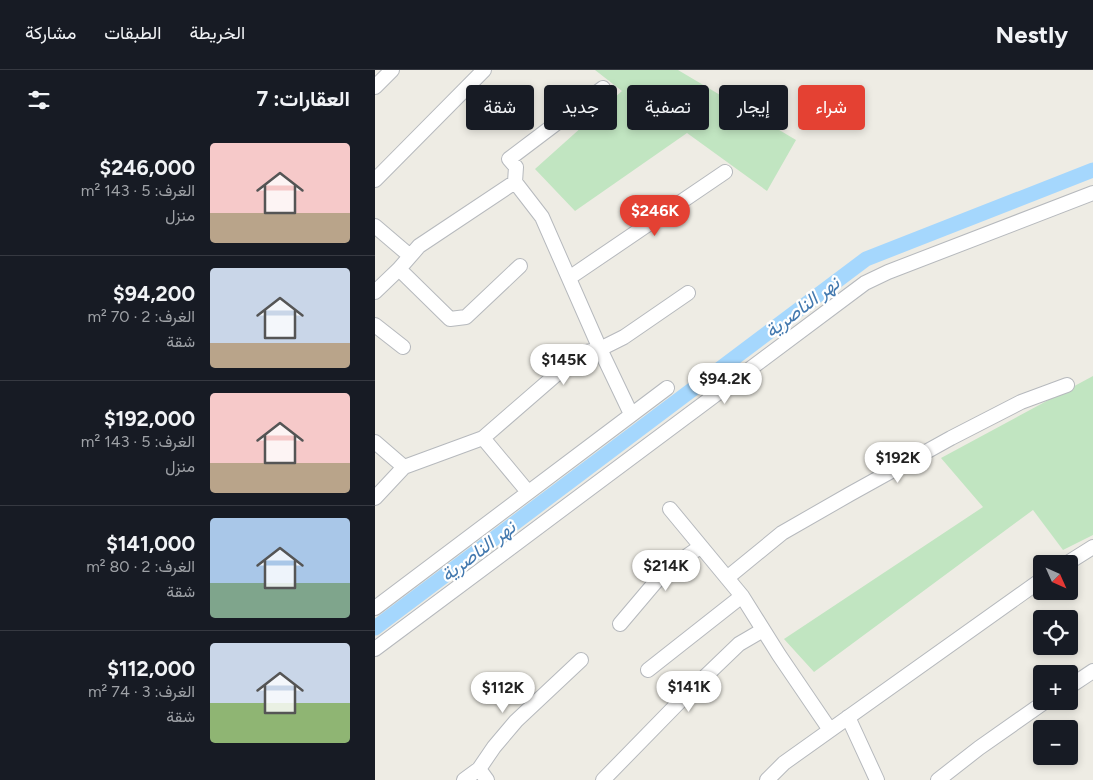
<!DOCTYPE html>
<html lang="ar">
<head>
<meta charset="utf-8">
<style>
	body { margin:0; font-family:Figtree,Vazirmatn,sans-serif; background:#20242c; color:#f1f3f6; direction:rtl; height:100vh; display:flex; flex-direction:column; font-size:19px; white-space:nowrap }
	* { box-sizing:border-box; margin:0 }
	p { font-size:16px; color:#9ea1a6 }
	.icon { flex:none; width:28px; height:28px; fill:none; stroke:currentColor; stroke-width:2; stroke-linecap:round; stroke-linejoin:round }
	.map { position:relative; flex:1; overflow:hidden; direction:ltr }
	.details { display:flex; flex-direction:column; background:#171b24; width:375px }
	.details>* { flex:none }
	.hud { position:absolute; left:15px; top:15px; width:475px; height:45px; direction:rtl; display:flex; gap:10px }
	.needle { width:32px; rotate:135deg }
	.tools { position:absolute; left:658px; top:485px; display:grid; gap:10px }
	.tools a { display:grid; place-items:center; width:45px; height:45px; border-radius:5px; background:#171b24; box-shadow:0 2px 8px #0003; font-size:25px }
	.price { position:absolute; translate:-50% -42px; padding:0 11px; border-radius:18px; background:#fff; color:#222; font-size:16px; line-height:32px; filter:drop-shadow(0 1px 2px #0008) }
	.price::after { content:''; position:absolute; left:50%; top:30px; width:15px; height:11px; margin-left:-8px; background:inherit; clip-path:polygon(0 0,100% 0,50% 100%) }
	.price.current { background:#e44133; color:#fff }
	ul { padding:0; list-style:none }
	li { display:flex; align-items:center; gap:15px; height:125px; padding:0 25px }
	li+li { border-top:1px solid #363941 }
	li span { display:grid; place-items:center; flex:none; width:140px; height:100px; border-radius:5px; color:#555 }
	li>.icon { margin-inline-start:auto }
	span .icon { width:60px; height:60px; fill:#fffc; stroke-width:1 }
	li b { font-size:21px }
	h2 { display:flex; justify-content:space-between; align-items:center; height:60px; padding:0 25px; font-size:21px }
	.pill { padding:0 18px; border-radius:5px; background:#171b24; box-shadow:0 2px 8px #0003; font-size:18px; line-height:45px }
	.pill.current { background:#e44133; color:#fff }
	header { display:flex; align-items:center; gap:30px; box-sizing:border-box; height:70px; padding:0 25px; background:#171b24; border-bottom:1px solid #363941 }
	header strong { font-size:24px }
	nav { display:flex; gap:28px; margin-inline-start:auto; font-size:18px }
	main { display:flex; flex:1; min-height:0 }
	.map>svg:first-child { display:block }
</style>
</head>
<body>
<header>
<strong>Nestly</strong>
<nav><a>الخريطة</a><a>الطبقات</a><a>مشاركة</a></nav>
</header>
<main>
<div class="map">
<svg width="718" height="710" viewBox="0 0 718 710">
	<rect width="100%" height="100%" fill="#eeece4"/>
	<!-- green -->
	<path fill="#c1e5c1" d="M220,0H303L421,70L392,121L312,63L200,141L160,99L247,21Z
		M718,306V465L688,480L658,440L439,602L409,569L608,437L566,388Z"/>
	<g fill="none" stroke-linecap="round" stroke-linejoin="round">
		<!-- canal -->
		<path stroke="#a5d7fd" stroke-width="15" d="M0,558L491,189L718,100"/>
		<!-- minor casing -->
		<g stroke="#b6b9bd" stroke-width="16">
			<path id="minor" d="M0,17L17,0
				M0,110L109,0
				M140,112L141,97L134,89L228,18
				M0,156L34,185
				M24,199L75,249L91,247L145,196
				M194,208L350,102
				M0,222L24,199L44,176L140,112L167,147L225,279L256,344
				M0,255L28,277
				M108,368L153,422
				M0,372L29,397
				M0,428L29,397L108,368L206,283L225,279L249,267L313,223
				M295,439L367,526L404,585L455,660
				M691,494L718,477
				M352,508L407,463L475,424L576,368L646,332L692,315
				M0,538L292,318
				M245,554L289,502L325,477
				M0,579L490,213L513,202L718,123
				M273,600L367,526
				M694,617L718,601
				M473,647L502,710
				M89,710L104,699
				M112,710L104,699L119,677L141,651L206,590
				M228,710L313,623L364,574L388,560
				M392,710L409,693L666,510
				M563,710L604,678L671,631"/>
		</g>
		<!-- minor -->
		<use href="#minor" stroke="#fff" stroke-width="14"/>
	</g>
	<g text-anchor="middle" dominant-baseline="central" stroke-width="4.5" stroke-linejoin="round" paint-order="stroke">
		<!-- water labels -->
		<g font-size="19" font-style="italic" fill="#4278ae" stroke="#fff">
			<text transform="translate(427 237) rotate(-37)">نهر الناصرية</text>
			<text transform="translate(103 481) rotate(-37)">نهر الناصرية</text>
		</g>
	</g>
</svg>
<div class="tools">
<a><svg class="needle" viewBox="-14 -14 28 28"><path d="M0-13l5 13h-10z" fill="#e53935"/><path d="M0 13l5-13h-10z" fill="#9ea1a6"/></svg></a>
<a><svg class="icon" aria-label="locate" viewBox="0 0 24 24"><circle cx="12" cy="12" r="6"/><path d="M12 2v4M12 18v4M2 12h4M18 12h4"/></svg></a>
<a>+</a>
<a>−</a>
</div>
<b class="price current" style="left:280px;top:167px">$246K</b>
<b class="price" style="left:189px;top:316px">$145K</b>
<b class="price" style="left:350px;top:335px">$94.2K</b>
<b class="price" style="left:523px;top:414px">$192K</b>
<b class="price" style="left:291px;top:522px">$214K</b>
<b class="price" style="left:314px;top:643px">$141K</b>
<b class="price" style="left:128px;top:644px">$112K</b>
<div class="hud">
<a class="pill current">شراء</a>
<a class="pill">إيجار</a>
<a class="pill">تصفية</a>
<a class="pill">جديد</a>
<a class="pill">شقة</a>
</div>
</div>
<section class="details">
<h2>العقارات: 7<svg class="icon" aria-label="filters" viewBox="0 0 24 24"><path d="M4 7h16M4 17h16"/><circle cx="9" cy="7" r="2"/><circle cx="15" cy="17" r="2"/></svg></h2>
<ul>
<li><span style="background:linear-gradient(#f6c9c9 70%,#b9a48a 0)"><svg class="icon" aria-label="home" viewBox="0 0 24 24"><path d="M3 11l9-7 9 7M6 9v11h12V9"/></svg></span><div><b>$246,000</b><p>الغرف: 5 · 143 m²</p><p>منزل</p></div></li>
<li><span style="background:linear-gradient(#c9d6e8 75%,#b9a48a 0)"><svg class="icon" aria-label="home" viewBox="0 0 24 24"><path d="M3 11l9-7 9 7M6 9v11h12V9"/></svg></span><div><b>$94,200</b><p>الغرف: 2 · 70 m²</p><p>شقة</p></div></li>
<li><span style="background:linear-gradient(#f6c9c9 70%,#b9a48a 0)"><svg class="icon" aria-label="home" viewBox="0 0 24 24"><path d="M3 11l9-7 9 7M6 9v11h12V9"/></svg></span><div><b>$192,000</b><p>الغرف: 5 · 143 m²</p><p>منزل</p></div></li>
<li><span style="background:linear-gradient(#a9c7e8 65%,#7fa58c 0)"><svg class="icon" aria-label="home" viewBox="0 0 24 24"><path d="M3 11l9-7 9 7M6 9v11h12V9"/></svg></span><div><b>$141,000</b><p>الغرف: 2 · 80 m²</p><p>شقة</p></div></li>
<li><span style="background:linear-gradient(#c9d6e8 60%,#8fb573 0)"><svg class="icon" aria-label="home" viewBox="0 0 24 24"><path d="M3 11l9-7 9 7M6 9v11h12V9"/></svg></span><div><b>$112,000</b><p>الغرف: 3 · 74 m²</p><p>شقة</p></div></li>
</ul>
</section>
</main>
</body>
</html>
